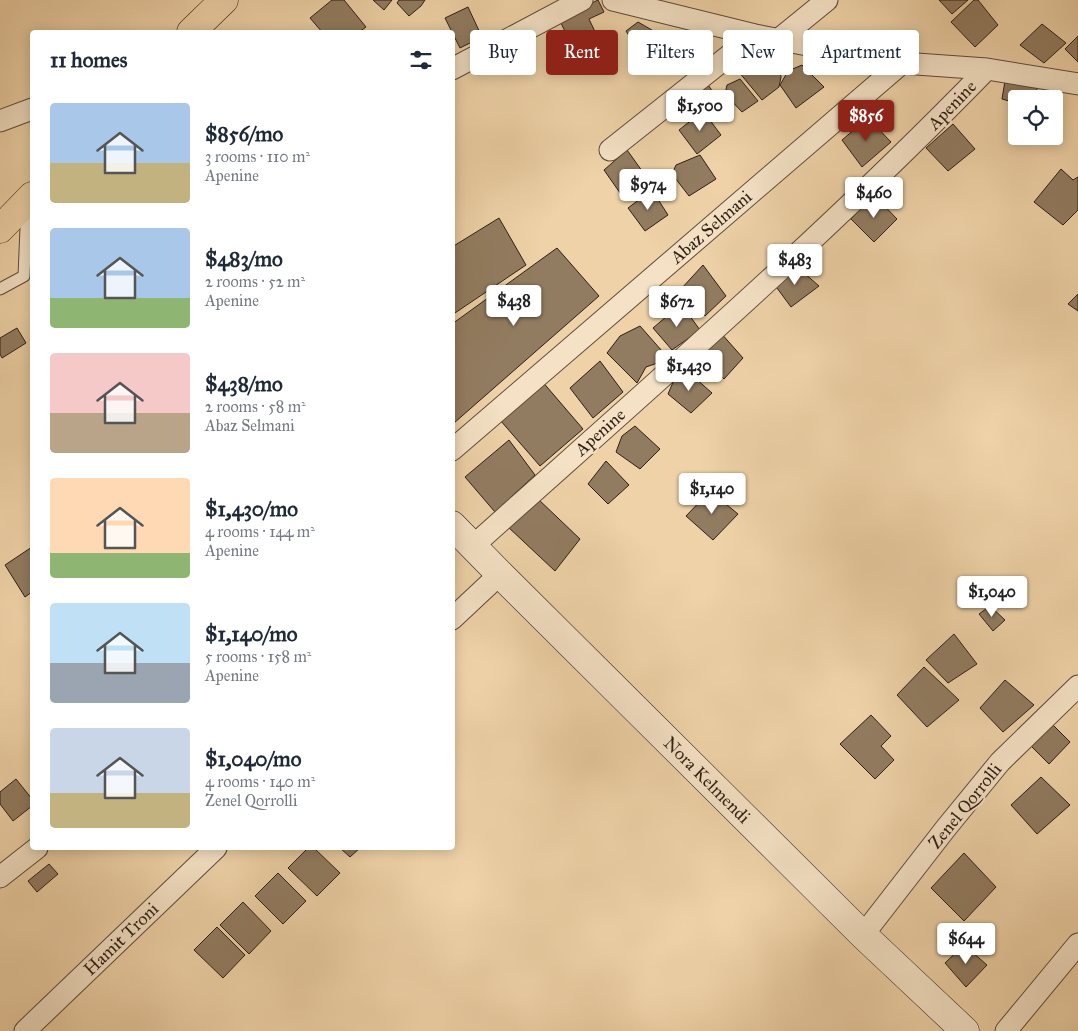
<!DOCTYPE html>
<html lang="en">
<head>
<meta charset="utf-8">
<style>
	body { margin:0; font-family:"IM FELL Great Primer",serif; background:#f6f6f7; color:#1f2937; height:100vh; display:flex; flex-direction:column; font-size:19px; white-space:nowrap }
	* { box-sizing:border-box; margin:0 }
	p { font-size:16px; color:#747a83 }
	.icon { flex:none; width:28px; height:28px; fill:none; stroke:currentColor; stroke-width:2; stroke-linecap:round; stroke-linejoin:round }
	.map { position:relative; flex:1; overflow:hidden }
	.drawer { position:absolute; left:30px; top:30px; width:425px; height:820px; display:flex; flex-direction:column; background:#fff; border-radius:5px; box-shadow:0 2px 12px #0003 }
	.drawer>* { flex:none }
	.banner { position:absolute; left:470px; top:30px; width:475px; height:45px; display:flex; gap:10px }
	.buttons { position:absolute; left:1008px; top:90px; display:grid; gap:10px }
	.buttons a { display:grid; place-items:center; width:55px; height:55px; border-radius:5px; background:#fff; box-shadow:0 2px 12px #0003; font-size:25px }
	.price { position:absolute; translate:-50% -42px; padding:0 11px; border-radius:5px; background:#fff; color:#222; font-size:16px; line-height:32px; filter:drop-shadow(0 1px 2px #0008) }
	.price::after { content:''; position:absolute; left:50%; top:30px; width:15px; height:11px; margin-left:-8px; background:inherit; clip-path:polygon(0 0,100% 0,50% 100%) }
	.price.current { background:#8f2418; color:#fff }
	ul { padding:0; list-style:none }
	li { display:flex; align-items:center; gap:15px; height:125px; padding:0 20px }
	li span { display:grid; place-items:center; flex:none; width:140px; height:100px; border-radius:5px; color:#555 }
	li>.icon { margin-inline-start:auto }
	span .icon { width:60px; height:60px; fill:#fffc; stroke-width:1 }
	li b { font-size:21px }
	h2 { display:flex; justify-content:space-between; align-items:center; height:60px; padding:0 20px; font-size:21px }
	.tag { padding:0 18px; border-radius:5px; background:#fff; box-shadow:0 2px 12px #0003; font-size:18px; line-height:45px }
	.tag.current { background:#8f2418; color:#fff }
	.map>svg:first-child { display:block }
</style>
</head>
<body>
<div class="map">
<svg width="1078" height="1031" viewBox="0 0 1078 1031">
	<rect width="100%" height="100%" fill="#efd2a8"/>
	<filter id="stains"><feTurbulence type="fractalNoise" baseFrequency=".004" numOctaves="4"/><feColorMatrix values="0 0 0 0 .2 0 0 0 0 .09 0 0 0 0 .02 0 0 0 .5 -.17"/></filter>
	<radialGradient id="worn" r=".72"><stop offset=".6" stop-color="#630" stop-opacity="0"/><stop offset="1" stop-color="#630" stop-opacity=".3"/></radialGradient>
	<!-- building -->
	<path fill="#927c61" stroke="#2e1e14" d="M332,0H344L366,27L359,32H322L310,18Z
		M373,0H392L384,10Z
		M399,0H425L421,6L409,16L397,3Z
		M598,0L604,12L589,19L607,57L583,68L559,19Z
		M939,0H968L952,14Z
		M974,0H978L998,25L975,47L951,22Z
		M468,7L482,37L460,48L445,18Z
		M638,22L657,33L636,47L626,31Z
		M1042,24L1066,43L1044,63L1020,45Z
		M1078,36V62L1065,49Z
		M759,46L780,70L781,77L779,87L762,100L734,66Z
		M802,65L824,87L796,108L780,85L788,71Z
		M704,79L715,95L708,105L696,88Z
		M740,79L758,101L742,112L725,94L727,85Z
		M1005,81L1039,86L1031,99H1016V103L1002,99Z
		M703,111L721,135L697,154L679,130Z
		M868,118L891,142L862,167L842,140Z
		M953,124L975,149L948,171L926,148Z
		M627,150L650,182L625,200L604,170Z
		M700,155L716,179L689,196L672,174L676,165Z
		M1061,169L1073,180L1078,177V210L1063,225L1034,202Z
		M652,190L668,215L645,231L628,208Z
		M874,195L897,219L874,242L851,219Z
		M499,218L526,265L452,315V247Z
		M557,248L599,296L454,423L452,324Z
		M703,265L726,296L705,316L681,289Z
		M795,265L819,286L791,307L774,284Z
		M1078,294V311L1068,304Z
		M681,304L700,330L672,350L653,328Z
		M640,326L669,359L646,367L637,383L607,353L620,336Z
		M17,328L26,343L2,358L0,354V338Z
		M720,332L743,358L724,379L700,355Z
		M600,361L623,392L593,418L570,388Z
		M686,370L712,393L691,413L668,394L674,380Z
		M541,380L583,429L540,466L500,420Z
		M635,426L660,449L640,469L616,452L622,436Z
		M509,440L535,475L495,512L465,477Z
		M606,461L629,485L608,504L588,484Z
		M710,491L738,514L713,540L686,516Z
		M537,498L580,539L555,571L507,526Z
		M32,547V592L25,597L5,565Z
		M990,606L1005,620L993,631L979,614Z
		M954,634L977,664L948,683L926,660Z
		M924,667L959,700L927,727L897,695Z
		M1005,680L1034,705L1003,732L980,708Z
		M871,715L891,736L881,746L894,760L875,779L840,744Z
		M1053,725L1070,742L1049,764L1031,746Z
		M1041,777L1070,805L1037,834L1011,805Z
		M16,779L32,799V806L13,821L0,804V792Z
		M308,848H314L340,873L317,896L288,868Z
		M340,848H360L350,857Z
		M964,853L996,887L964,921L931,888Z
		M49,864L58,874L37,892L28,881Z
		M278,873L306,901L283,924L255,896Z
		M243,902L271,931L249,954L220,925Z
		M217,927L245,955L223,978L194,950Z
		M964,945L987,965L966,987L945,963Z"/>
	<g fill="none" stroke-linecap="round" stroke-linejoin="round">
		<!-- lane casing -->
		<g stroke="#5e4b39" stroke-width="13">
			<path id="lane" d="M0,289L24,276L26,228L32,221"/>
		</g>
		<!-- street casing -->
		<g stroke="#5e4b39" stroke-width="23">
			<path id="street" d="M613,0L755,35L902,63L987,69L1078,84
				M778,40L827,0
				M452,69L582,0
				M0,121L32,109
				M610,150L755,35
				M452,450L902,63
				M473,546C647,390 824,237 987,69
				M452,619L500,574
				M0,877L37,848
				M863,935L946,828L1000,762L1078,686
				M25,1031L216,848
				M1006,1031L1078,944"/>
		</g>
		<!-- secondary casing -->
		<g stroke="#2e1e14" stroke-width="29">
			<path id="secondary" d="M452,525L500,574L863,935L965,1031"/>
		</g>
		<!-- primary casing -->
		<g stroke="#2e1e14" stroke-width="29">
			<path id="primary" d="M191,32L224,0
				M0,229L32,196"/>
		</g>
		<!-- lane -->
		<use href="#lane" stroke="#f5e2c6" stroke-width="11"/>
		<!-- street -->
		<use href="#street" stroke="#f5e2c6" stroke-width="21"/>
		<!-- secondary -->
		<use href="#secondary" stroke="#f5e2c6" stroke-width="28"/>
		<!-- primary -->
		<use href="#primary" stroke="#efd2a8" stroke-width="28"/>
	</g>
	<g text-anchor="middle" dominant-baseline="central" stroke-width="4" stroke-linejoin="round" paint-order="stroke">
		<!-- street labels -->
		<g font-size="18" fill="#2e1e14" stroke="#f5e2c6">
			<text transform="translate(952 105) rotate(-46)">Apenine</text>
			<text transform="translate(711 227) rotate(-41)">Abaz Selmani</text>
			<text transform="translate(600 432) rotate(-42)">Apenine</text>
			<text transform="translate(707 780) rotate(45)">Nora Kelmendi</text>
			<text transform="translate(965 806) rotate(-51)">Zenel Qorrolli</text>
			<text transform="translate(121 939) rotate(-44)">Hamit Troni</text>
		</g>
	</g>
	<rect width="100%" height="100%" filter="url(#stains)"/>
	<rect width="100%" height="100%" fill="url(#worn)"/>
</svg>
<div class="buttons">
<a><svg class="icon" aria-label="locate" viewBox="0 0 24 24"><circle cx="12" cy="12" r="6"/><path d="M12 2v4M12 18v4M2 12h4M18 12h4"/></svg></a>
</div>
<b class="price" style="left:700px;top:132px">$1,500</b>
<b class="price current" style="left:866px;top:142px">$856</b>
<b class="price" style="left:648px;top:211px">$974</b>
<b class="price" style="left:874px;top:219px">$460</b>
<b class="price" style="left:795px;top:286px">$483</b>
<b class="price" style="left:514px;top:327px">$438</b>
<b class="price" style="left:677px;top:328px">$672</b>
<b class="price" style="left:689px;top:392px">$1,430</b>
<b class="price" style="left:712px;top:515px">$1,140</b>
<b class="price" style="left:992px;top:618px">$1,040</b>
<b class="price" style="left:966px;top:965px">$644</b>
<div class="banner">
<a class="tag">Buy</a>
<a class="tag current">Rent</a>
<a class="tag">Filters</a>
<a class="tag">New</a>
<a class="tag">Apartment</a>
</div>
<section class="drawer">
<h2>11 homes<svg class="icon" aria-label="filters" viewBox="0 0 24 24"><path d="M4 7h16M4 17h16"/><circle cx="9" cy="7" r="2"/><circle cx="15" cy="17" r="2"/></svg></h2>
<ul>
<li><span style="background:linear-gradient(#a9c7e8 60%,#c2b280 0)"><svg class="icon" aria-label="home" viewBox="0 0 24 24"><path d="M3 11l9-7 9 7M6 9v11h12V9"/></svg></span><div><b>$856/mo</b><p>3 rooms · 110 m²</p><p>Apenine</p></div></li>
<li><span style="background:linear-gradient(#a9c7e8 70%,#8fb573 0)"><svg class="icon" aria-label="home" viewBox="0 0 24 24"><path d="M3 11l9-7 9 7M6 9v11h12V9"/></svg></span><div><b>$483/mo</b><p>2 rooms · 52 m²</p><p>Apenine</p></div></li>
<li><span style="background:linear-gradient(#f6c9c9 60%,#b9a48a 0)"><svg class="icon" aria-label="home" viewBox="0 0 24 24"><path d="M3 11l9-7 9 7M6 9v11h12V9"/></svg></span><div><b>$438/mo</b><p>2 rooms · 58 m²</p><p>Abaz Selmani</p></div></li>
<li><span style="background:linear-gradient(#ffd9b3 75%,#8fb573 0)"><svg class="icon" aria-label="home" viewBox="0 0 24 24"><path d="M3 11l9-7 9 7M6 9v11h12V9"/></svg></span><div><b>$1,430/mo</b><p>4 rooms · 144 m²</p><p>Apenine</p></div></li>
<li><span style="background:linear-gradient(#bfe0f5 60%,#9aa5b1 0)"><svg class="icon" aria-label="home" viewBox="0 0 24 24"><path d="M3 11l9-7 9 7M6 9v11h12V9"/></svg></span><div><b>$1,140/mo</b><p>5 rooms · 158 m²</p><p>Apenine</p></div></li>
<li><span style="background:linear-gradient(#c9d6e8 65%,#c2b280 0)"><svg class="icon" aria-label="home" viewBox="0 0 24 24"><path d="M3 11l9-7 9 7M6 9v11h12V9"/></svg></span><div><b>$1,040/mo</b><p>4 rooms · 140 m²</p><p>Zenel Qorrolli</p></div></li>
</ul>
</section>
</div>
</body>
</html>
